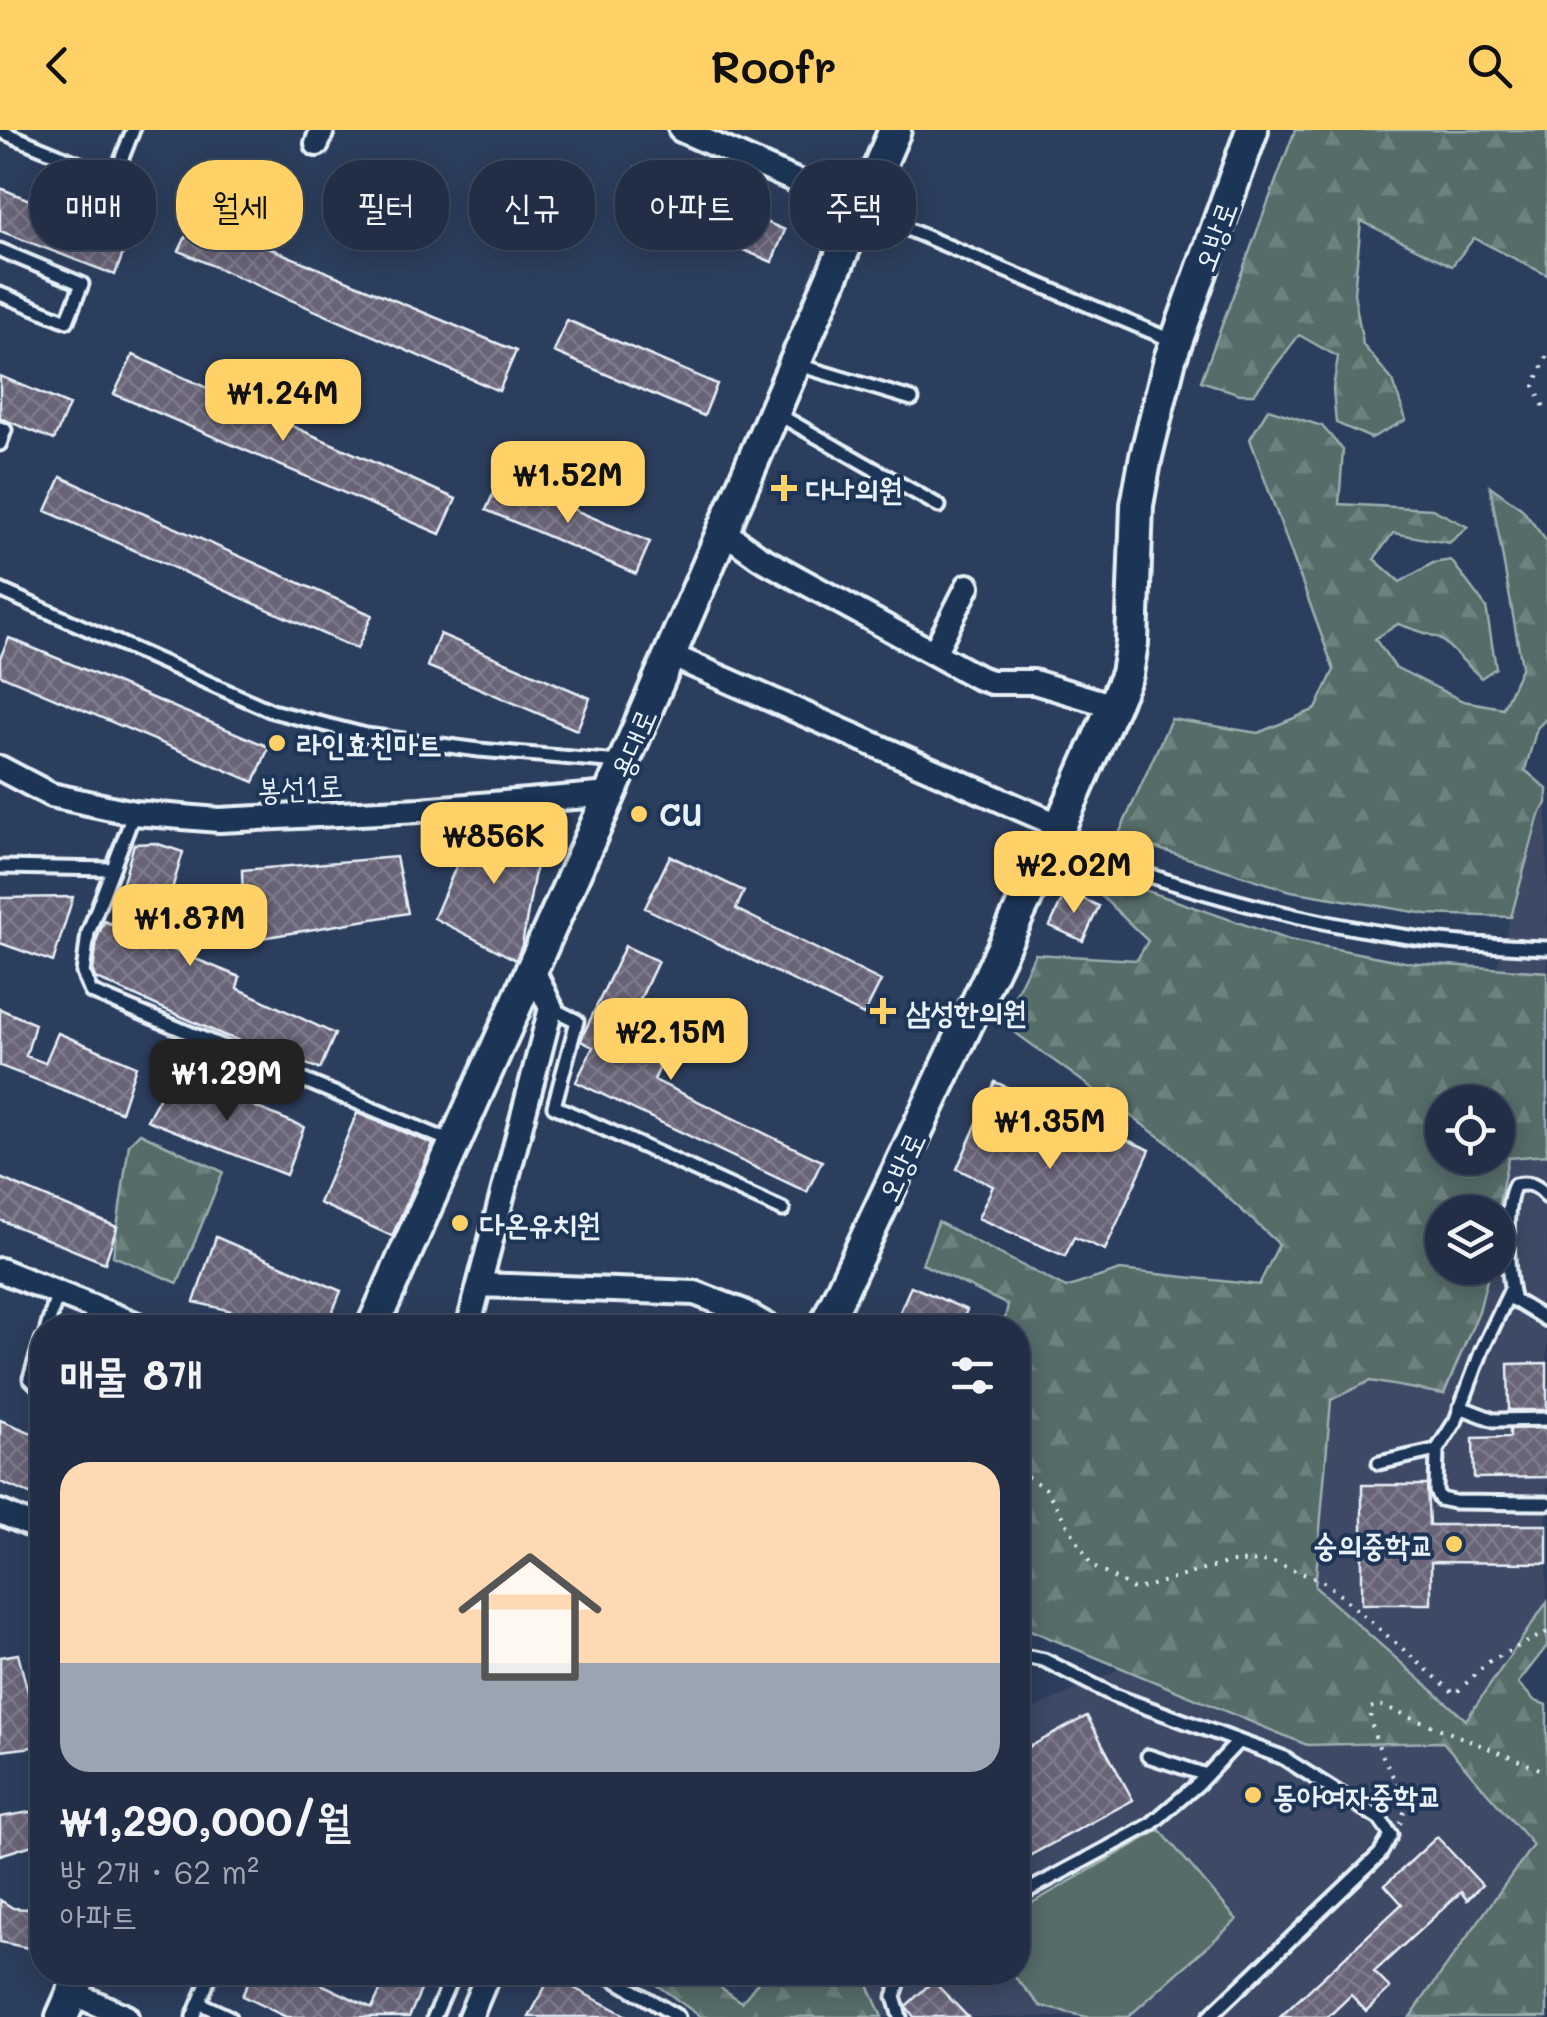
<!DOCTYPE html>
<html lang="ko">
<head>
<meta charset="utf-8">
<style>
	body { margin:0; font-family:Mali,"Poor Story",sans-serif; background:#2d3a51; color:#f1f3f6; height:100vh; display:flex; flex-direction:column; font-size:38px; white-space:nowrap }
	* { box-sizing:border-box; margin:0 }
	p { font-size:32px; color:#a2a8b3 }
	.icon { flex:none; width:55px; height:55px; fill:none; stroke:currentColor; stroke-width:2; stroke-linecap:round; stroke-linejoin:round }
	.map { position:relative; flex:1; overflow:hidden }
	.side { position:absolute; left:30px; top:1185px; width:1000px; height:670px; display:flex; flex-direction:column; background:#212e46; border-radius:40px; box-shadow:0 5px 25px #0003,0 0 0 2px #3e4a5f }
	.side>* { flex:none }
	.top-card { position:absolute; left:30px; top:30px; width:1000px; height:90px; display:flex; gap:20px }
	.buttons { position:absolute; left:1425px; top:955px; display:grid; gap:20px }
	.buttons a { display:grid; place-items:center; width:90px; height:90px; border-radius:50%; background:#212e46; box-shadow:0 5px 25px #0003,0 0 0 2px #3e4a5f; font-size:50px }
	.price { position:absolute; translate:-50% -85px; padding:0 22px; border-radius:20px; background:#ffd166; color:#111; font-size:32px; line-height:65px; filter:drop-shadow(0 2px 5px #0008) }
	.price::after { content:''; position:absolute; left:50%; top:60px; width:30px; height:22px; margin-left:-15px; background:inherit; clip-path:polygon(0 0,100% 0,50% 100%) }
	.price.active { background:#222; color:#fff }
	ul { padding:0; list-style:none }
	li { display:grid; align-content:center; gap:20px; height:530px; padding:0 30px }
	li+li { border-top:2px solid #3e4a5f }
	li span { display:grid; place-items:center; height:310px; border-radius:30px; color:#555 }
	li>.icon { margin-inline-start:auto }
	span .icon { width:180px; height:180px; fill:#fffc; stroke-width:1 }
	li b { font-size:42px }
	h2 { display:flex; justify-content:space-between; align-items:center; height:120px; padding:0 30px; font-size:42px }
	.chip { padding:0 35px; border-radius:40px; background:#212e46; box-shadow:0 5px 25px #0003,0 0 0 2px #3e4a5f; font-size:35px; line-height:90px }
	.chip.active { background:#ffd166; color:#111 }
	header { display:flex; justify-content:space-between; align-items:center; height:130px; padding:0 30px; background:#ffd166; color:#111; font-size:45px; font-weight:600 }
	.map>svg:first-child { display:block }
</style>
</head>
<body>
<header><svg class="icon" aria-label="back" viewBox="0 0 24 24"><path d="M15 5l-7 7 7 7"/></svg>Roofr<svg class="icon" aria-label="search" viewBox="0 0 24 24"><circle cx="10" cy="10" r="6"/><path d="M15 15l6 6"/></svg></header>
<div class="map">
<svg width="1547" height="1887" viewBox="0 0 1547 1887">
	<defs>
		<pattern id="forest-firs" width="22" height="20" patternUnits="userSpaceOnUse" patternTransform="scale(2.5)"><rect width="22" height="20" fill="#556c68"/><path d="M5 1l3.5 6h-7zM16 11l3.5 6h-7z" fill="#6d817e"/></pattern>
		<pattern id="building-cross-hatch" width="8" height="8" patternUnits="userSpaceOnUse" patternTransform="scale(2.5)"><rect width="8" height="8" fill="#696477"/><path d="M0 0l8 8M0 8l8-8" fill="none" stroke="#7e7b8b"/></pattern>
	</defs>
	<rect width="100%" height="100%" fill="#2c3e5d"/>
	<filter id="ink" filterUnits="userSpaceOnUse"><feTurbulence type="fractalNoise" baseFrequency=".01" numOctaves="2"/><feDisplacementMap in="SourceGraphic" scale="20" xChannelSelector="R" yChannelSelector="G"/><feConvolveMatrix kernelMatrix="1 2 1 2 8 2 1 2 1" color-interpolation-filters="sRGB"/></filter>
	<g filter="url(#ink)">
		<!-- built -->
		<path fill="#3e4965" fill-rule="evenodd" d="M1547,673V1472L1466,1591L1315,1457L1331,1270L1363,1152L1497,836L1539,685ZM1442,972H1498V1028H1442ZM1442,1082H1498V1138H1442Z
			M1124,1537L1307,1615L1443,1612L1534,1715L1410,1887H882L868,1855L873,1843L1018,1842V1586Z"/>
		<!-- forest -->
		<path fill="url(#forest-firs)" stroke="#9eaeb0" stroke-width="2.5" fill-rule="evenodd" d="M1295,0H1547V145L1474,108L1452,136L1361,91L1354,163L1363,215L1393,251L1406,290L1371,308L1336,293L1333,259L1338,227L1299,205L1254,264H1240L1201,251Z
			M1268,279L1322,296L1343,320L1339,374L1432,379L1468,397L1449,413L1393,403L1374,429L1400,452L1433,433L1451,430L1486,477L1496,538L1481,548L1440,508L1398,494L1375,509L1395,537L1463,571L1503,578L1522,536L1490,356L1522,379L1547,412V588L1537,598L1525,640L1547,659V673L1539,685L1511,787L1426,784L1291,761L1118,706L1171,589L1258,603L1316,579L1334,540L1250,309Z
			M1098,744L1289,810L1405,832L1547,842V1025L1508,1028L1497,1082H1442V1138H1490L1479,1181L1444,1264L1370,1251L1331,1270L1315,1457L1466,1590L1547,1472V1516L1518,1553L1535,1571L1547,1575V1887H1410L1533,1715L1443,1612L1307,1615L1018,1495V1198L1003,1197L1008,1175L922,1134L938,1092L1066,1158L1120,1140L1259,1155L1279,1114L1168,1013L1002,893L1035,824L1137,830L1148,811L1093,758ZM1442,972H1498V1028H1442Z
			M140,1003L223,1042L178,1153L113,1126L129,1014Z
			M640,1843H700L742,1872L765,1843H873L868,1855L882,1887H701Z"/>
		<!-- pitch -->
		<path fill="#556c68" stroke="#9eaeb0" stroke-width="2.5" d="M1160,1700L1237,1790L1128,1887H1087L1041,1876L1011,1843L1018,1842V1781Z"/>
		<!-- building -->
		<path fill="url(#building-cross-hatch)" stroke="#e8f1f8" stroke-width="2.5" d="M635,37L785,100L772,132L622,69Z
			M0,58L128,110L115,145L0,101Z
			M195,87L516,221L499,261L179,121Z
			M567,190L717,254L704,286L554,222Z
			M133,225L456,369L440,404L114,264Z
			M0,246L69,275L54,310L0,288Z
			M61,347L372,485L357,519L46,381Z
			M500,348L650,412L636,444L486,380Z
			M440,504L590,568L577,600L427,536Z
			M9,508L269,617L254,652L0,545V528Z
			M544,690L522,815L516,830L434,788L470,704Z
			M155,713L183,722L156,813L240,847L237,858L335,904L320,939L223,905L95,848L93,842L97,809L104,791L111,794L134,714Z
			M670,726L744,761L736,779L881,851L864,885L645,778Z
			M396,727L408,783L244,811L242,740Z
			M1066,761L1099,776L1083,811L1050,796Z
			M73,767L53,832L0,813V768Z
			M625,816L658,831L622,908L664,928L654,950L822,1031L807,1062L576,952L593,917L581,911L583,905Z
			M0,879L35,894L26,926L45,933L58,903L136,936L121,982L0,936Z
			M173,943L304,997L286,1045L147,990Z
			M995,952L1150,1020L1105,1120L1074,1107L1065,1126L978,1088L993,1056L957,1039Z
			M357,983L433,1014L392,1106L319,1073Z
			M0,1048L117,1097L105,1133L0,1090Z
			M216,1107L341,1161L326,1198H303L194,1172Z
			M911,1156L967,1180L959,1198H893Z
			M1547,1233V1280H1509L1508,1234Z
			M0,1290L42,1307V1369L0,1352Z
			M1547,1298V1347L1474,1348L1473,1308L1510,1307V1299Z
			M1362,1355H1427L1429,1395H1547V1433L1431,1432V1474H1362Z
			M18,1524L42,1616L0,1621V1527Z
			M1087,1586L1133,1670L1027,1727L1018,1710V1623Z
			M42,1680V1712L0,1725V1687Z
			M1437,1707L1482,1755L1467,1770L1461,1762L1374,1842L1390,1858L1366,1881L1351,1865L1328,1887H1280L1402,1774L1385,1755Z
			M42,1763V1821L0,1812V1770L13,1778L27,1779Z
			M253,1842H296L372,1878L389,1842H429L409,1887H286L242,1866Z
			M551,1846L629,1887H529Z
			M933,1851L968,1887H914L906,1876Z"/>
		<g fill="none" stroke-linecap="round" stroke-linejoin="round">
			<!-- lane casing -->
			<g stroke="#e8f1f8" stroke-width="19">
				<path id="lane" d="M0,1L114,48L133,0
					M862,80L1176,212
					M0,120L82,154L67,191L0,164
					M795,234L912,269
					M774,282L939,376
					M0,298L5,300L0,314
					M0,460L272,581L366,605L479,620L619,632
					M134,683L88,803L83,843L91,862L452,1012
					M1053,712C1168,755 1286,790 1409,807C1454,814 1501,816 1547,818
					M0,737L112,739
					M551,878L577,891L554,976L783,1080
					M1547,1067C1538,1055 1529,1052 1515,1055C1503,1076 1507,1146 1514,1170L1547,1190
					M1511,1159L1482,1220L1456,1290L1437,1320L1436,1361L1440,1369L1454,1372L1547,1373
					M47,1198L58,1162
					M42,1210L30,1248L42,1260
					M1460,1277L1494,1290L1547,1289
					M1379,1333L1437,1320
					M1018,1525L1044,1530L1113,1565L1282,1627L1380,1689L1391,1705L1380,1724L1209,1887
					M1148,1626L1206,1645
					M1018,1766L1150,1695L1198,1654L1238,1612
					M602,1842L678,1887
					M199,1873L229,1887
					M193,1887L212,1842
					M434,1887L454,1842
					M900,1887L894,1867L902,1842"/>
			</g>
			<!-- street casing -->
			<g stroke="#e8f1f8" stroke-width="30">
				<path id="street" d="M681,0L862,80
					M317,14L322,0
					M723,401L759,427L977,547L991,552H1034L1114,576
					M934,523L968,456
					M670,525L1060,696
					M0,638L51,665L134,683L219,690L420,680L610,664
					M0,1140L145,1198
					M480,1155L695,1163L742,1181L771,1198
					M468,1198L551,878L532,838
					M0,1382L42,1400
					M73,1863L126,1887
					M470,1887L489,1842"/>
			</g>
			<!-- secondary casing -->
			<g stroke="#e8f1f8" stroke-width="38">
				<path id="secondary" d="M372,1198L610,664L895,0
					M824,1198L1060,696L1127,544L1132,513L1137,375L1146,326L1170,229L1252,0
					M62,1887L82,1842"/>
			</g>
			<!-- path -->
			<path stroke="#e8f1f8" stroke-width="4" stroke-dasharray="2.5 8" stroke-linecap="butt" d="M1547,226L1534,256L1547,283
				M1018,1341L1046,1359L1092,1436L1135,1460L1230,1432L1271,1431L1326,1453L1455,1564L1488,1532L1547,1502
				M1400,1694L1407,1673C1393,1645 1370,1610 1370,1578L1379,1575L1396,1581L1547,1642"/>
			<!-- lane -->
			<use href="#lane" stroke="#1d3557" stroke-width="11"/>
			<!-- street -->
			<use href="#street" stroke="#1d3557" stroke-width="22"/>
			<!-- secondary -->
			<use href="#secondary" stroke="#1d3557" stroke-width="30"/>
		</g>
	</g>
	<!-- markers -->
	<g fill="#ffd166" stroke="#1d3557" stroke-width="4">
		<path d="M779 343h10v10h10v10h-10v10h-10v-10h-10v-10h10z"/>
		<circle cx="277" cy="613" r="10"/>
		<circle cx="639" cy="684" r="10"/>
		<path d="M878 866h10v10h10v10h-10v10h-10v-10h-10v-10h10z"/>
		<circle cx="460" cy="1093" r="10"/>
		<circle cx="1454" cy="1414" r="10"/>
		<circle cx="1253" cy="1665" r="10"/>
	</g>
	<g text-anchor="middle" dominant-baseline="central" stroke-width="8" stroke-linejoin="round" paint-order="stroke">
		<!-- street labels -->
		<g font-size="30" fill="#e8f1f8" stroke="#1d3557">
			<text transform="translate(1214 106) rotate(-70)">오방로</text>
			<text transform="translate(632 613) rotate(-67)">용대로</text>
			<text transform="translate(300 656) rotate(-3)">봉선1로</text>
			<text transform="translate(900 1036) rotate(-65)">오방로</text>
		</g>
		<!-- poi labels -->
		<g font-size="30" font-weight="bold" fill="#e8f1f8" stroke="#1d3557" text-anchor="start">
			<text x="806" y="358">다나의원</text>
			<text x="297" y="613">라인효친마트</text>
			<text x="659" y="684">CU</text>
			<text x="906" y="881">삼성한의원</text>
			<text x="480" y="1093">다온유치원</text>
			<text x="1434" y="1414" text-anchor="end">숭의중학교</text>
			<text x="1273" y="1665">동아여자중학교</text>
		</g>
	</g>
</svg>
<div class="buttons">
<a><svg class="icon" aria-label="locate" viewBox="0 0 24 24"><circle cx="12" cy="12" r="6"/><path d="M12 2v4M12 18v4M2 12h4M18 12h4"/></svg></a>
<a><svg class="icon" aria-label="layers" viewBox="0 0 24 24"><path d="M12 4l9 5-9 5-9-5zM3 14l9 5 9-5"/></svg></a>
</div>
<b class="price" style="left:283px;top:314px">₩1.24M</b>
<b class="price" style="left:568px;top:396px">₩1.52M</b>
<b class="price" style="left:494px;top:757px">₩856K</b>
<b class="price" style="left:1074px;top:786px">₩2.02M</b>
<b class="price" style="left:190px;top:839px">₩1.87M</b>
<b class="price" style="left:671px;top:953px">₩2.15M</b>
<b class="price active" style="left:227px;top:994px">₩1.29M</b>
<b class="price" style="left:1050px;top:1042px">₩1.35M</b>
<div class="top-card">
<a class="chip">매매</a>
<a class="chip active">월세</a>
<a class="chip">필터</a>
<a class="chip">신규</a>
<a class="chip">아파트</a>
<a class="chip">주택</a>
</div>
<section class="side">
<h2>매물 8개<svg class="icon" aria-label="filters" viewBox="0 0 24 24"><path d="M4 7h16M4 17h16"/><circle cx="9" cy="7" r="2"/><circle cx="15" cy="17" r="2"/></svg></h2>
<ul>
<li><span style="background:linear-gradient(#ffd9b3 65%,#9aa5b1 0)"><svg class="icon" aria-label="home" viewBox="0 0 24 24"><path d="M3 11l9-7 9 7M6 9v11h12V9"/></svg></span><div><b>₩1,290,000/월</b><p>방 2개 · 62 m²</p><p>아파트</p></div></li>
</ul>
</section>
</div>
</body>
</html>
